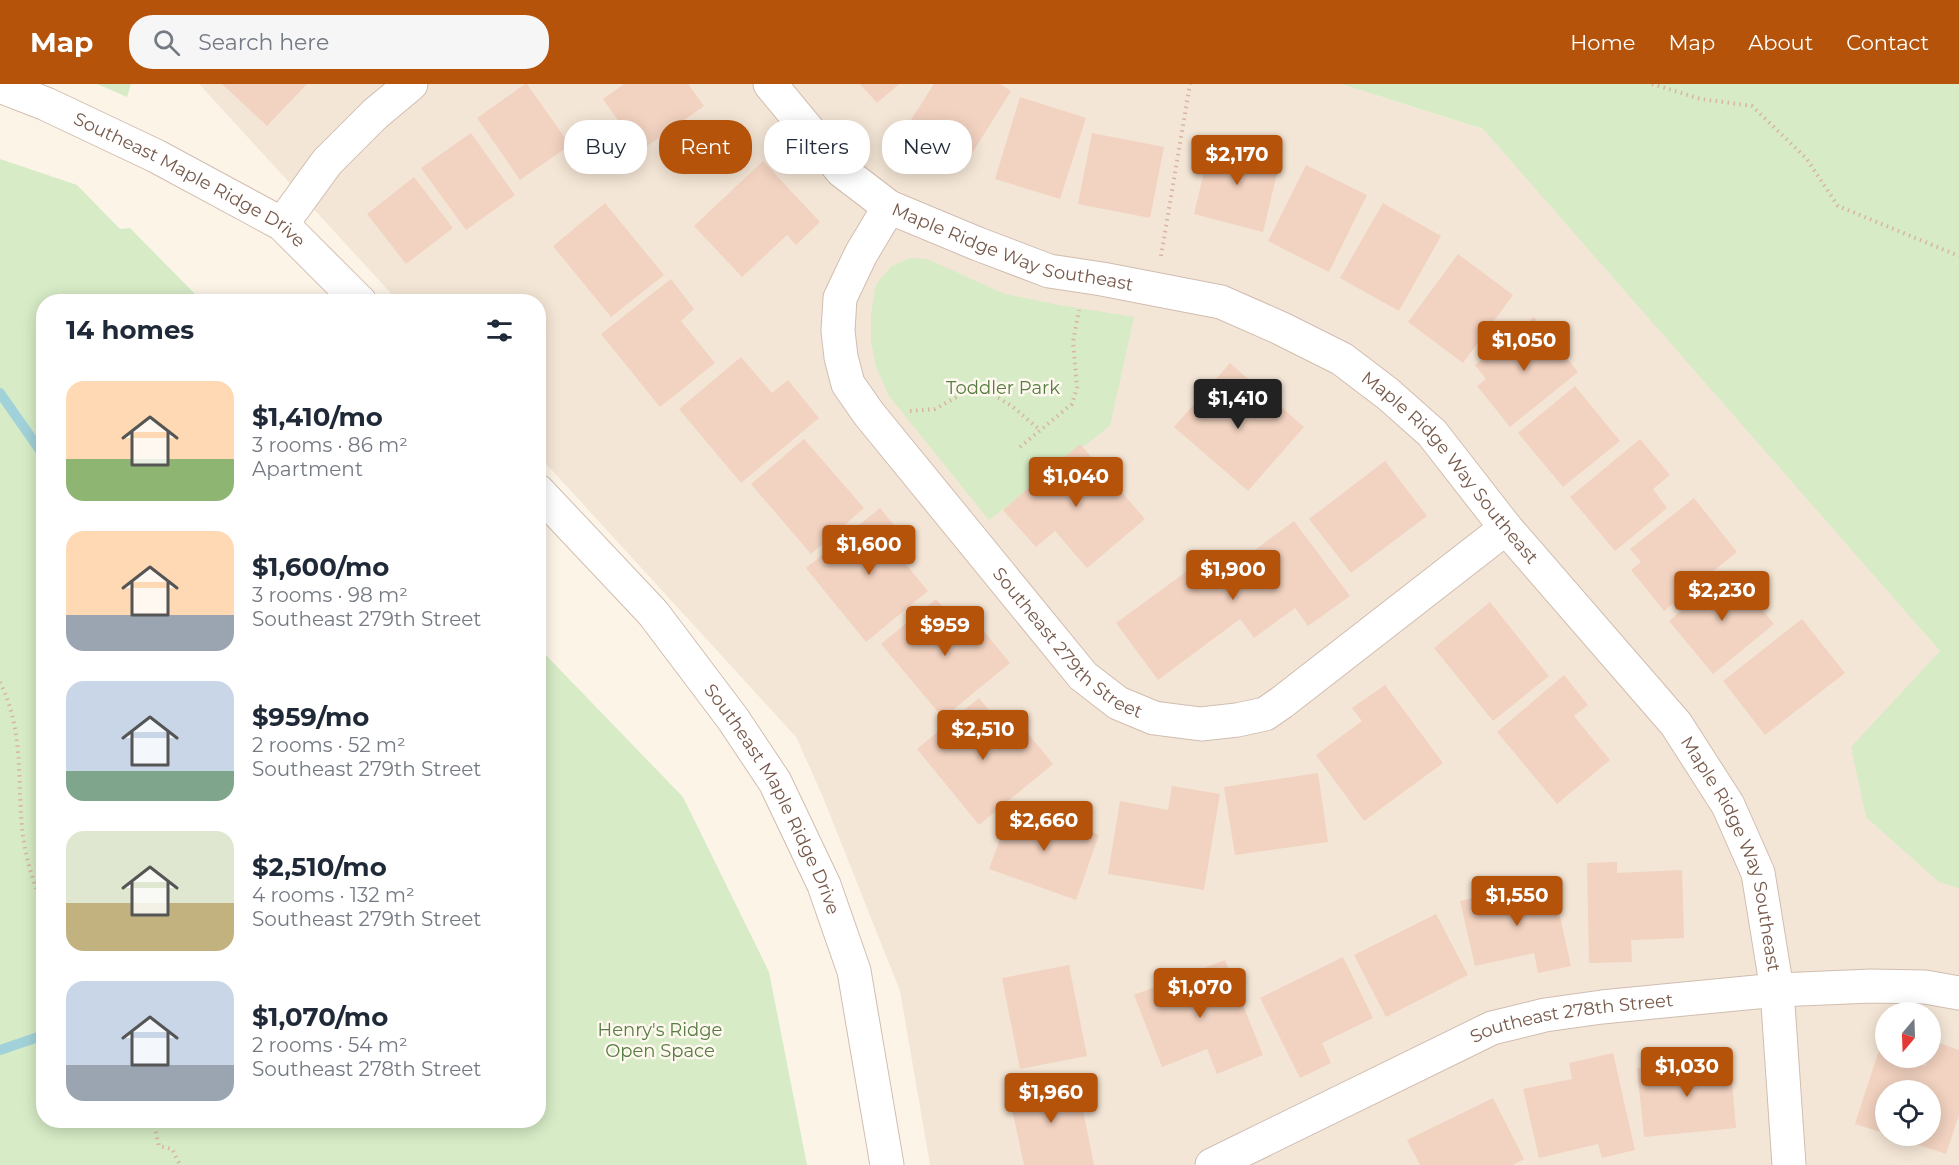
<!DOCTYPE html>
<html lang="en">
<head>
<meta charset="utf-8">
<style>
	body { margin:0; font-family:Montserrat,sans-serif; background:#f6f6f7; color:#1f2937; height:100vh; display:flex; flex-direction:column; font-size:22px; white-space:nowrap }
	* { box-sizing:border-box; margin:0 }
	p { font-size:20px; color:#747a83 }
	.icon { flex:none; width:33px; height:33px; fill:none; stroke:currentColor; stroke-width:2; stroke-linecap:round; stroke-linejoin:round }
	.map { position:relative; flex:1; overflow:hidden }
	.panel { position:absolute; left:36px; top:210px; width:510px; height:834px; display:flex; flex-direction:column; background:#fff; border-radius:24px; box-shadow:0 3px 15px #0003 }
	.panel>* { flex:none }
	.banner { position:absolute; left:564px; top:36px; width:570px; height:54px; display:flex; gap:12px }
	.needle { width:39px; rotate:199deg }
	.fabs { position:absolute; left:1875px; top:918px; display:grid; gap:12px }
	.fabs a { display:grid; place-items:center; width:66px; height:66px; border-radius:50%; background:#fff; box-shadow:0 3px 15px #0003; font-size:30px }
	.price { position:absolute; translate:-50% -51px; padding:0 14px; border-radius:6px; background:#b45309; color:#fff; font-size:20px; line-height:39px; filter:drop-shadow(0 2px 3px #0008) }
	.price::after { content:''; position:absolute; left:50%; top:36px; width:18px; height:14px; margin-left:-9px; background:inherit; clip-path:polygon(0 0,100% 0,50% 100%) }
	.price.current { background:#222; color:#fff }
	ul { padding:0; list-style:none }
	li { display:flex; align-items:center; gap:18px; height:150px; padding:0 30px }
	li span { display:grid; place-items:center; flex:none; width:168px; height:120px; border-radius:18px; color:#555 }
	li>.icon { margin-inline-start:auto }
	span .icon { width:72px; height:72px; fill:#fffc; stroke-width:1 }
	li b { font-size:26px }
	h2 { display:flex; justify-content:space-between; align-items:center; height:72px; padding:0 30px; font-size:26px }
	.pill { padding:0 21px; border-radius:24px; background:#fff; box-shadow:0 3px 15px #0003; font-size:21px; line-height:54px }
	.pill.current { background:#b45309; color:#fff }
	header { display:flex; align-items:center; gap:36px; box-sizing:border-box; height:84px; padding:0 30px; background:#b45309; color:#fff }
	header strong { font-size:28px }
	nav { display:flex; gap:33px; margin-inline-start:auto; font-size:21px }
	.search { width:420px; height:54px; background:#f6f6f7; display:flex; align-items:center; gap:15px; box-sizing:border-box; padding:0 21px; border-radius:24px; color:#747a83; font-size:22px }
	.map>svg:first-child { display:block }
</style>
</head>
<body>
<header>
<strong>Map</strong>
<div class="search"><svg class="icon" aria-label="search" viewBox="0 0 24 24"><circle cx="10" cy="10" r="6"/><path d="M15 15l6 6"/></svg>Search here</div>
<nav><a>Home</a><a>Map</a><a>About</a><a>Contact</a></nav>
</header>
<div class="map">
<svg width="1959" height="1081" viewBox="0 0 1959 1081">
	<rect width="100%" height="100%" fill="#fdf4e8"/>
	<!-- residential -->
	<path fill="#f4e6d6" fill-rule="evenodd" d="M199,0H1341L1504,52L1959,590V1081H930L900,907L822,711L796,653L539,372L538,218L398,217ZM1886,928H1930V974H1886ZM1886,1006H1930V1052H1886Z"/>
	<!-- green -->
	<path fill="#d6ebc6" d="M97,0H131L127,13Z
		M1341,0H1959V804L1939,798L1866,733L1851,663L1940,567L1483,45Z
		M0,75L77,101L120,145L130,144L202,217L44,218V1036H538L539,564L683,713L769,888L807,1081H0Z
		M910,174L927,175L1005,210L1059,221L1134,233L1110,342L989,436L889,312L876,283L871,257V229L876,200L892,182Z"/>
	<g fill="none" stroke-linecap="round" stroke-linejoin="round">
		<!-- stream -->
		<path stroke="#a2d2d9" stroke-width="10" d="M0,309L44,372
			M0,966L44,951"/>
	</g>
	<!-- building -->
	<path fill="#f2d2c0" d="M222,0H307L267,42Z
		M525,0H527L570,61L520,96L477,34Z
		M624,0H688L704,22L640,67L603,15Z
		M860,0H899L877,19Z
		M934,0H1000L1011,7L966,79L907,42Z
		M1020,13L1086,34L1060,115L995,95Z
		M471,49L515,111L466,146L421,84Z
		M1092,49L1164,63L1150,134L1078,120Z
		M1212,55L1281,73L1263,148L1194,130Z
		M763,77L820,138L796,161L787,151L742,193L694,142Z
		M1306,81L1367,111L1329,188L1268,157Z
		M414,93L453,144L406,180L367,130Z
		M605,119L664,191L611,233L553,162Z
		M1383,119L1441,152L1399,227L1340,194Z
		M1458,170L1513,211L1463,279L1408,238Z
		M671,195L694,225L681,237L715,279L660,323L601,250Z
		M1534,233L1578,288L1510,343L1477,302L1486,295L1475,281Z
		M741,273L772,309L788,296L819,334L741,399L679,325Z
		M1230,279L1248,295L1229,317L1248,333L1267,311L1304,343L1248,407L1174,343Z
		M1575,302L1620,357L1563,403L1518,349Z
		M804,355L864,424L811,470L751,400Z
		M1640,355L1670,391L1653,405L1667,424L1615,467L1570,413Z
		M1080,360L1145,435L1087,484L1055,447L1036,463L1003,426Z
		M1385,377L1427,432L1351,489L1309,435Z
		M1694,414L1737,468L1664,527L1631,486L1641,478L1630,465Z
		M880,424L906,456L894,466L928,507L866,558L806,484Z
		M1294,437L1350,512L1308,542L1295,524L1254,554L1240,535L1158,596L1116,539L1198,479L1212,498Z
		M1730,486L1774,540L1713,590L1669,537Z
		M936,515L966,550L978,540L1010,579L943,634L881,560Z
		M1490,518L1549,592L1493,637L1434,564Z
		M1802,535L1845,589L1765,651L1723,597Z
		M1564,591L1588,621L1574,632L1610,676L1557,720L1497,648Z
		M1385,601L1443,679L1364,737L1316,671L1362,637L1352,624Z
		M979,614L1014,656L1026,647L1053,680L979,741L917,665Z
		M1318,689L1328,758L1235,771L1224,703Z
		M1172,702L1220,710L1204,806L1108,790L1120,717L1168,726Z
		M1013,719L1099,751L1076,816L989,785Z
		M1617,778V789L1682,786L1684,854L1631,856L1632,878L1589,879L1587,779Z
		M1552,796L1571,882L1538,889L1534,869L1475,882L1460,817Z
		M1436,830L1468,891L1386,933L1354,871Z
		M1343,873L1373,934L1322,959L1331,979L1300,994L1260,914Z
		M1225,876L1263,971L1217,990L1207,965L1162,983L1134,911Z
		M1069,881L1087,972L1020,985L1002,894Z
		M1933,957L1959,966V1031L1946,1070L1892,1052H1930V1006H1886V1050L1855,1040L1879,966L1886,969V974H1901L1925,982L1928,974H1930Z
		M1613,969L1635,1066L1602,1074L1598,1060L1539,1074L1523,1005L1572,995L1569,979Z
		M1730,976L1736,1044L1644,1053L1637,984Z
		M1076,992L1094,1081H1024L1008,1006Z
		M1493,1014L1524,1075L1513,1081H1420L1407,1056Z"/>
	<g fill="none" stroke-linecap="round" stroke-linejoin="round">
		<!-- street casing -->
		<g stroke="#d1bdb0" stroke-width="35">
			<g id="street">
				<path id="s1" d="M770,0L842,87L889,123L978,160L1049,187L1102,195L1221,218L1280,244L1342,275L1388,310L1432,349L1506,444L1676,640L1728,721L1758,789L1777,906L1789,1081"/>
				<path id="s2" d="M0,2L46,20L156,72L282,140L360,218"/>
				<path id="s3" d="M889,123L861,170L840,214L838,247L841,273L848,300L869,330L1083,592L1118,619L1154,634L1201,640L1237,636L1265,630L1281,619L1506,444"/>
				<path d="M282,140L327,78L375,30L411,0"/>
				<path id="s4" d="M538,407L653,529L733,635L775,698L824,801L854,887L887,1081"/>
				<path id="s5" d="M1212,1081L1492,944L1545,931L1602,923L1777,906L1871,902L1925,903L1959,909"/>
			</g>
		</g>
		<!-- path -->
		<path stroke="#d8b5a2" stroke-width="4" stroke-dasharray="1.5 4.5" stroke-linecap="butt" d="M1652,0L1701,15L1752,22L1806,74L1838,122L1959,172
			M1161,172L1190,0
			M910,327L935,325L973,304L988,307L1013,323L1040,346
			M1020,363L1072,320L1077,303L1073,258L1079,226
			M0,598C24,648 17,690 22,743C24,768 33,800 44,823
			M153,1036L159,1062L172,1065L180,1081"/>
		<!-- street -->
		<use href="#street" stroke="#fff" stroke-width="33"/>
	</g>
	<g text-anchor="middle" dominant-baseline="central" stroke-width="5" stroke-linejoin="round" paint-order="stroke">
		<!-- street labels -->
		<g font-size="18" fill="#77594b" stroke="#fff8ef">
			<text stroke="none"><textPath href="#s2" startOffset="212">Southeast Maple Ridge Drive</textPath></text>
			<text stroke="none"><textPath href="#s1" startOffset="303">Maple Ridge Way Southeast</textPath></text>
			<text stroke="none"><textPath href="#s1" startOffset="807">Maple Ridge Way Southeast</textPath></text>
			<text stroke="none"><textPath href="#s3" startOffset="532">Southeast 279th Street</textPath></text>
			<text stroke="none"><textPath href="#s4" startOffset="390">Southeast Maple Ridge Drive</textPath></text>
			<text stroke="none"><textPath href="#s1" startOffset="1293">Maple Ridge Way Southeast</textPath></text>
			<text stroke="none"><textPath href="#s5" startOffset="392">Southeast 278th Street</textPath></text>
		</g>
		<!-- park labels -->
		<g font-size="18" fill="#567d43" stroke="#fff8ef">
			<text x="1003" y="304">Toddler Park</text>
			<text x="660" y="946">Henry's Ridge<tspan x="660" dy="21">Open Space</tspan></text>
		</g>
	</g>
</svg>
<div class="fabs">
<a><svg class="needle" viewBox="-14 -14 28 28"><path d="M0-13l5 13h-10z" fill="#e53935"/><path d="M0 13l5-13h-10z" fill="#747a83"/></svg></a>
<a><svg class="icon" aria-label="locate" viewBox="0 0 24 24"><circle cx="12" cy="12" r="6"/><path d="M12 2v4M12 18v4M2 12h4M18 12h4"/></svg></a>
</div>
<b class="price" style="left:1237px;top:102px">$2,170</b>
<b class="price" style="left:1524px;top:288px">$1,050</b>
<b class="price current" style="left:1238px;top:346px">$1,410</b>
<b class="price" style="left:1076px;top:424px">$1,040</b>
<b class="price" style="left:869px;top:492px">$1,600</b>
<b class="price" style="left:1233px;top:517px">$1,900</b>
<b class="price" style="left:1722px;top:538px">$2,230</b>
<b class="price" style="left:945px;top:573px">$959</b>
<b class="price" style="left:983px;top:677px">$2,510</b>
<b class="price" style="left:1044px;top:768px">$2,660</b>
<b class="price" style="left:1517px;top:843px">$1,550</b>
<b class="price" style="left:1200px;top:935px">$1,070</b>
<b class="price" style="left:1687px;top:1014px">$1,030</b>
<b class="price" style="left:1051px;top:1040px">$1,960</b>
<div class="banner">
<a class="pill">Buy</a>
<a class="pill current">Rent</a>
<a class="pill">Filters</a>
<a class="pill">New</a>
</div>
<section class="panel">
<h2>14 homes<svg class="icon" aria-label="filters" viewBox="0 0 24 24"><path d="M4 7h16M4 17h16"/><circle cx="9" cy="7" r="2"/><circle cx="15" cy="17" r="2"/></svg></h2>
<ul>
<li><span style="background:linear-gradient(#ffd9b3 65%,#8fb573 0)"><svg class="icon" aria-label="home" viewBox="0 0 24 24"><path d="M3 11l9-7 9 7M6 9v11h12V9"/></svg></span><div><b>$1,410/mo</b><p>3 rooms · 86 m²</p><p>Apartment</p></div></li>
<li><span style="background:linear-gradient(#ffd9b3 70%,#9aa5b1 0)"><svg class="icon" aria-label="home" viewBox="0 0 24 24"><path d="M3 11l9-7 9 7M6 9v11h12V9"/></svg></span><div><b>$1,600/mo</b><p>3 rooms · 98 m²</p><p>Southeast 279th Street</p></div></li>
<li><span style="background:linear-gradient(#c9d6e8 75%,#7fa58c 0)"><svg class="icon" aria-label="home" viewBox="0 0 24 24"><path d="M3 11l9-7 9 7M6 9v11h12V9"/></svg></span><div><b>$959/mo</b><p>2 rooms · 52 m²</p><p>Southeast 279th Street</p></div></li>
<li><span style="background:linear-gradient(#dfe7d0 60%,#c2b280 0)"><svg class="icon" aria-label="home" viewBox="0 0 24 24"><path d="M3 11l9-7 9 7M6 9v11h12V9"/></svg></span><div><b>$2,510/mo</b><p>4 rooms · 132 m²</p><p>Southeast 279th Street</p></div></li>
<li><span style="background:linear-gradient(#c9d6e8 70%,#9aa5b1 0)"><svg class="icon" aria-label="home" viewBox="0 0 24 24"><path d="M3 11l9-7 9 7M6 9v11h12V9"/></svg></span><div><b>$1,070/mo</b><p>2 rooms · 54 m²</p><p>Southeast 278th Street</p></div></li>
</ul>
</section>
</div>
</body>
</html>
